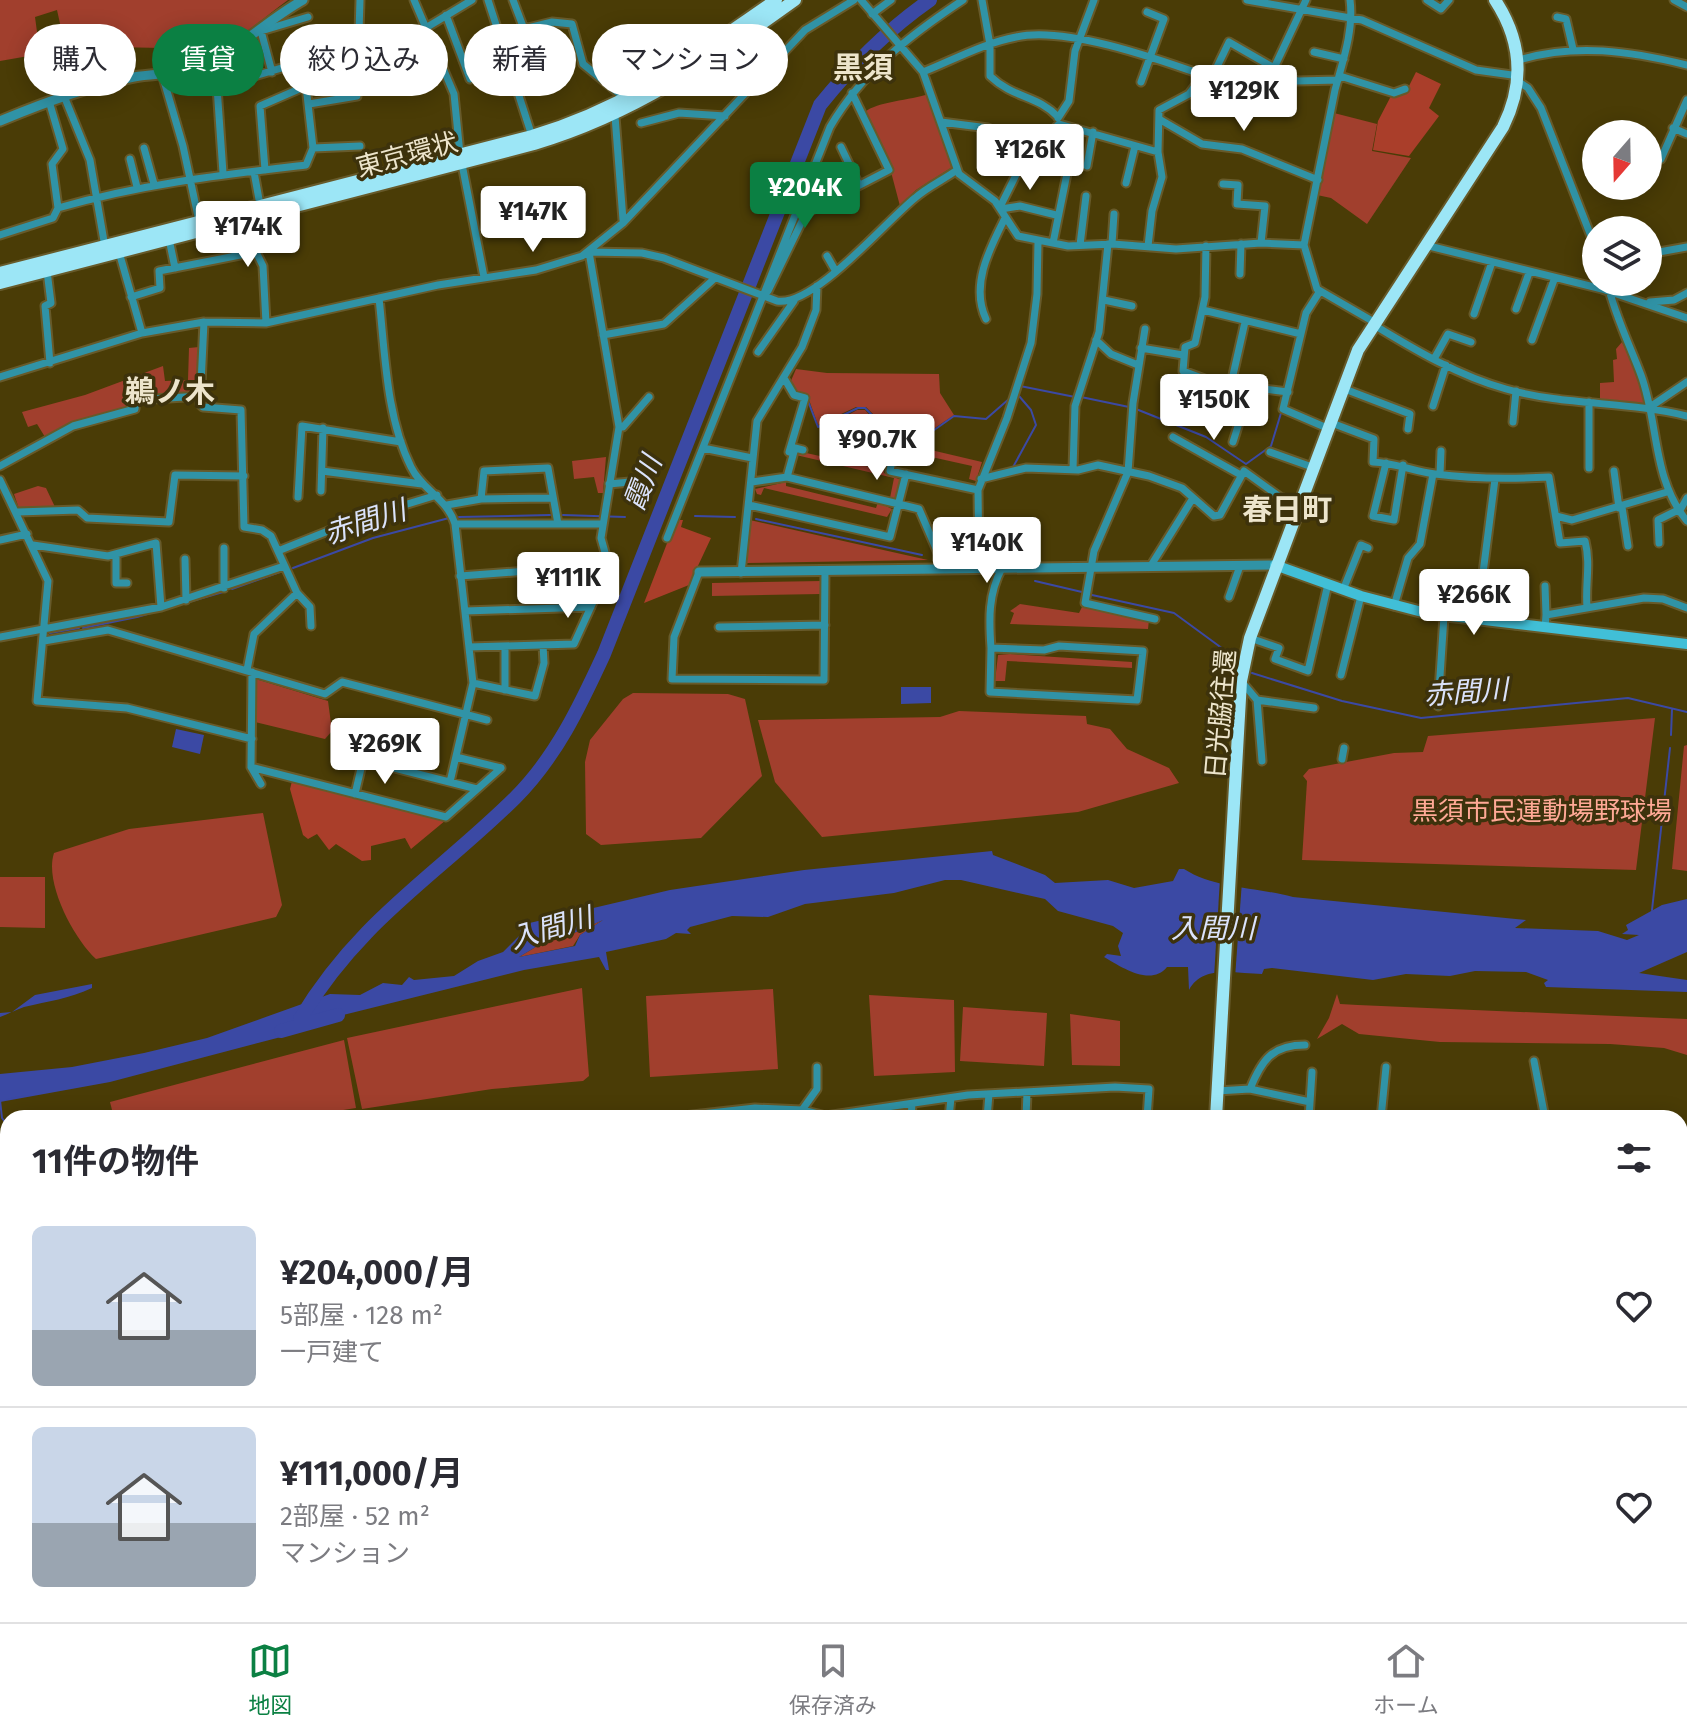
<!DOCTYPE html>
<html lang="ja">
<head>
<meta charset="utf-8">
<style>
	body { margin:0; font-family:"Fira Sans","Noto Sans JP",sans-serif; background:#f2f2f3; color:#2b2b33; height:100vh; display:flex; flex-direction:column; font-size:30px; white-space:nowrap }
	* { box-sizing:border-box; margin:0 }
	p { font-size:26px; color:#7c7c81 }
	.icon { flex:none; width:44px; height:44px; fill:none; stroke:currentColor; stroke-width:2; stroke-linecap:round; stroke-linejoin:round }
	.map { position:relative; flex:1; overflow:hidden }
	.panel { position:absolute; left:0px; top:1110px; width:1688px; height:512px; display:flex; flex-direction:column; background:#fff; border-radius:24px 24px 0 0; box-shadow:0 4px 20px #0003 }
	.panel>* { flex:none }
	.hud { position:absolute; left:24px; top:24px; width:800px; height:72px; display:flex; gap:16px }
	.needle { width:52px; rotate:200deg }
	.buttons { position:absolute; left:1582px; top:120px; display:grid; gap:16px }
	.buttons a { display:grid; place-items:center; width:80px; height:80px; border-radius:50%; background:#fff; box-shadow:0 4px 20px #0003; font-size:40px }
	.price { position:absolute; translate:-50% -68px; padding:0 18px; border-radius:8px; background:#fff; color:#222; font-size:26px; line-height:52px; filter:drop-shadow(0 2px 4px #0008) }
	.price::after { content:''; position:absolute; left:50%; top:48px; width:24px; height:18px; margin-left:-12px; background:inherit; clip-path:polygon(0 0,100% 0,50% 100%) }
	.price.selected { background:#0b8043; color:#fff }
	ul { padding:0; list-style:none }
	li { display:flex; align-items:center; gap:24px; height:200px; padding:0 32px }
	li+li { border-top:2px solid #e1e1e2 }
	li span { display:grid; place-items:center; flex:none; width:224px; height:160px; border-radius:12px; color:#555 }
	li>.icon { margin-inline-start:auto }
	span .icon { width:96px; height:96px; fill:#fffc; stroke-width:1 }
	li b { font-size:34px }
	h2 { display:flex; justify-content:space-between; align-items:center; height:96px; padding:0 32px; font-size:34px }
	.chip { padding:0 28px; border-radius:36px; background:#fff; box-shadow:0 4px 20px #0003; font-size:28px; line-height:72px }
	.chip.selected { background:#0b8043; color:#fff }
	.dock { display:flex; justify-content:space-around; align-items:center; height:112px; border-top:2px solid #e1e1e2; background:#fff; font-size:22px; color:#7c7c81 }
	.dock a { display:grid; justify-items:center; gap:4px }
	.dock .selected { color:#0b8043 }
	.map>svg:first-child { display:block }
</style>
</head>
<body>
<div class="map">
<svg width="1687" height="1622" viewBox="0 0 1687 1622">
	<rect width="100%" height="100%" fill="#4a3c06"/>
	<!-- green -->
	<path fill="#a13f2d" d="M0,0H288C251,27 214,64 167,65L162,48L65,46L57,10L35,17L40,54L0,61Z
		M929,94L954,166L916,190L900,206L886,153L865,112C876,102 911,100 929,94Z
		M1334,113L1377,124L1372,151L1411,158L1367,224L1331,198L1317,195Z
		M1622,342L1638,374L1645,405L1600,400V383L1614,382L1613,360L1617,359L1616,349Z
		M199,347L198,393L134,398L133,407L65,427L45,437L37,424L28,427L22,412L85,395L163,366L165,381L188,380L189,348Z
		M796,369L827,373L939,374L940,393L954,415L910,445L902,443L866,407H856L818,425L808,397L795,393L790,383Z
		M857,410H865L900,447L885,445L886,437L832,424Z
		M914,446L982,462L976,481L969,479L972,466L900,450L901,447L910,449Z
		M797,451L879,469L883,464L884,473L901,480L896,499L890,498L894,478L796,455Z
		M606,457L603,493H598L594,477L574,479L572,461Z
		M786,482V486L876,508L878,502L892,509L887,517L764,488L761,495L757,494L755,489Z
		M38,486L46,488L55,507L19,509L14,494Z
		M750,520L928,560L746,563Z
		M821,581V594L712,596V583Z
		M1020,604L1079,613L1083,605L1149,620L1148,629L1010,624L1014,613L1010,611Z
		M1010,654L1132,662V668L1007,661L1005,681H995L998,655Z
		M256,679L328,701L332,731L325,739L255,722Z
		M633,693L728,694L745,699L762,776L701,838L601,845L586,834L585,762L590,740L623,699Z
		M959,711L1086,716L1087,724L1110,729L1127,749L1169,768L1179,783L1078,812L822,837L775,782L758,720L940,717Z
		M1655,718L1636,870L1302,860L1307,781L1303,776L1309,769L1394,753L1423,752L1428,736Z
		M1687,745V871L1672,869L1684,746Z
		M263,813L282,905L276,917L96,959C74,939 44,883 54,853L129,829Z
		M0,877H45V928L0,927Z
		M603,920L580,935L573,946L519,957L554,936L565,937Z
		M582,988L589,1076L583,1081L492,1089L362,1109L347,1038Z
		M773,989L778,1069L650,1077L646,996Z
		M1337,994L1340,1004L1358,1005L1687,1019V1055L1664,1048L1610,1044L1440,1042L1359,1034L1342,1024L1317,1039L1329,1018Z
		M869,995L954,1000L955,1072L874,1076Z
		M963,1007L1047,1013L1044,1066L960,1061Z
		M1070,1014L1120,1021V1066L1072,1065Z
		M344,1040L356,1108L292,1118H114L110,1102Z"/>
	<!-- forest -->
	<path fill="#aa3e2a" d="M1416,72L1441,84L1429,108L1439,116L1409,156L1373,150L1378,121L1391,96L1406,92Z
		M676,520H683L681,527L711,538L689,585L644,603Z
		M292,781L446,820L411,849L405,838L371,846V860L362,861L336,844L329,850L317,834L308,839L303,835L290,789Z"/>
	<!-- water -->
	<path fill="#3b49a4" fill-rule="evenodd" d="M901,687H931V703L901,704Z
		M176,729L204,735L200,754L172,747Z
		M992,851L993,855L1045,875L1055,883L1108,880L1134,888L1173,881L1179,869H1184C1215,889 1257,887 1293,897L1526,920L1515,928L1598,931L1627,940L1639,935L1622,934L1628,930L1626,925L1662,905L1687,899V952L1639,973L1687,980V992L1546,987L1544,983L1548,980L1526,972L1475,971L1450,976L1406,974L1373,980L1272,968L1264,969L1262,974C1236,974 1203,964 1189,990L1188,967H1167C1151,987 1121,967 1104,957L1107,954L1121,956L1118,946L1123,933L1113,926L1058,911L1045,899L961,880H945L894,893L805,904L768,917L732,916L690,927L687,930L691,934L676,933L666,939L606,952L609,970H606L599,957L524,970L307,1024L283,1032L281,1037L110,1082L0,1102V1074L72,1067L144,1053L207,1038L330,994L360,995L383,983L402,985L409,977L414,980L454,976L478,961L503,952L520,935L521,925L670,890L804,870ZM603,920L580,935L575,946L519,957L554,936L565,937Z
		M92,984V988C68,999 49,1001 24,1007C15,1010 9,1014 0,1017V1013L12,1012L35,995Z"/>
	<!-- pier -->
	<path fill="#4a3c06" d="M1220,879L1242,881L1235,978L1214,977Z"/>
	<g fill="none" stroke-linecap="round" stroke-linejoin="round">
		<!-- stream -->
		<path stroke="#3b49a4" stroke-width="2" d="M1020,386L1075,397
			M1081,397L1129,407
			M808,401L818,427L858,408H865L902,445L910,447L954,416L986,419L1009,399
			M1136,409L1206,437L1246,464L1271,446L1281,413
			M1012,469L1036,425L1031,410L1019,396
			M563,515L625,517
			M695,516L735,517
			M459,517L550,515
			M756,519L922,555
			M293,568L373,538L449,518
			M1035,581L1082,592
			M232,589L283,571
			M1092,595L1174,613L1234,657
			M83,628L137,617L223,592
			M50,633L79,628
			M0,641L34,635
			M1252,673L1342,701L1421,718L1628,698L1687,712
			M1671,735L1672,709
			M1652,910L1670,748
			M0,1100L2,1118L8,1126
			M1680,1308L1687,1292
			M1680,1421L1687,1417
			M619,1614L639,1622
			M796,1622L802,1614"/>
		<!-- river -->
		<path stroke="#3b49a4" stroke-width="14" d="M300,1019C360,919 436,876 515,798C556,757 580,706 604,654L820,105C853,64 887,30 930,0
			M281,1031L338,1015"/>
		<!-- minor casing -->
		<g stroke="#675a2a" stroke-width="11">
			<path id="minor" d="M414,0L454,94L460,154L484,277
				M488,0L532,136
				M513,0L524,29L552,22L572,24L583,64L626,99
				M861,0L923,72L959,174L995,201L1018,236L1068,246L1113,244L1176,249L1261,243L1304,245
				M982,0L990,45V76C1014,99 1038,95 1058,117
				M1247,0L1362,20L1476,70L1519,76
				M1350,0C1354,29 1343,61 1335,90L1304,245L1317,289L1374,322
				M1427,0L1441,9L1449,0
				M1674,0L1687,7
				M872,14L891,0
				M446,15L470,79
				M1557,17L1566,19L1573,49
				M424,29L472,0
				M1314,52L1344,59
				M1519,60C1575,43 1630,51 1687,65
				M1274,68L1306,0
				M272,72L261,31L308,17
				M923,72C953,60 984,43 1016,37C1065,26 1155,58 1203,75L1215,71L1229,42L1297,81L1338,80
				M162,74L183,146L199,221
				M1340,76L1394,93L1405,89
				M1141,82L1164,19L1147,12
				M1519,82L1528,88L1541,108L1596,249
				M64,96L90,160L105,247
				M49,101L63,149L52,164L58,208
				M309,104L357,96L360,0
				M615,116L623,220
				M1058,118L1069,101L1075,51L1094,0
				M1159,119L1202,144L1242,149L1318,180
				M941,122L988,128L1021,141
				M641,123L679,113L725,116
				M1673,128L1687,134
				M841,147L859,185
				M144,148L154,184
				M130,159L137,187
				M1661,159L1687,100
				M1087,166L1093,132
				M265,170L260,106L306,86L313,148
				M254,172L260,205
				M223,173L217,87L329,54
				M1126,183L1135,146
				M1223,184L1238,185L1237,204L1265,206L1261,243
				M1000,207L1021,165L1059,124L1158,152
				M1001,209L1020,206L1056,215
				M260,216L256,252L263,266L266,323
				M0,235L53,218L58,208C140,184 221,175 306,165L313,148L360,146
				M169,239L175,268
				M1053,243L1076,129
				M1112,244L1114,214
				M1080,245L1086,196
				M1425,245L1602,289L1687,318
				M1148,246L1152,211L1162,177L1158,152L1159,110L1189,94L1203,75
				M1206,246L1205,297L1195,343L1185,347L1183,371L1215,383L1288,392
				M119,252L142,333
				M589,252L642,253L664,258L777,301C814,307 885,222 915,198C927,187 943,180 957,170
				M1648,254L1687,247
				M827,256L835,270
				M47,271L51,303L45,306L50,363
				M1240,274L1241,244
				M1607,282C1615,316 1629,343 1641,375C1659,424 1652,479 1687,521
				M768,291L806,213L889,170L852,93
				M1320,291L1306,313L1283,409L1327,428
				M131,297L160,288L159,271L256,252
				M379,298C385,352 386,417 411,467C422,490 447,498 455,524L473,683L450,782
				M1104,300L1132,306
				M1650,302L1674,300L1687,293
				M1516,309L1529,273
				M1203,310L1301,334
				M1474,314L1492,262
				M986,319C970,285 990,248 1005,218
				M204,322L200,404L203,407L241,410L244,527L262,530L271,536L297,593L310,607L311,626
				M1374,325C1415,350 1459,376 1506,389C1565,406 1628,401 1687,416
				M1145,329L1133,403L1128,472L1094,551L1085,603L1155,619
				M603,335L664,324L715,278
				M1096,340L1111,354L1138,365
				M1532,340L1554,280
				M1141,348L1183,355
				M758,352L794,301
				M1434,359L1448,334L1471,342
				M0,377L142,333L204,322L266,323L438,285L536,270L582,256L623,223L805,30L854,0
				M784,378L794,395L805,398L789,452
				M1231,384L1245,322
				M1342,388L1410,414L1408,429
				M1653,405L1687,382
				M1433,406L1446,365
				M1181,416L1196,376
				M1329,422L1374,439L1373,462C1395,463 1414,471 1435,474C1473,479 1511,479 1549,477L1560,543L1585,541C1591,564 1585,584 1587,607
				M1513,422L1516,391
				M619,427H623L649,397
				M1211,427L1221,384
				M1173,437L1239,474
				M1233,442L1251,385
				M827,447L892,461L890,471L978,490
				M703,448L752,458
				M1270,452L1312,467
				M1386,463L1373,516L1394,520L1403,465
				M0,466L73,426L135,409L136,400L201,396
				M1589,468V402
				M1073,469L1075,406L1099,332L1108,244
				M322,471L422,484
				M1614,471L1619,508
				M1440,474L1441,451
				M787,477L795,448L803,450
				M981,479L1026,468L1078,470L1098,465L1149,476L1182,488L1214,516L1220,515L1244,471L1280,497L1299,503
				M0,480L48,581L37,701L127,708L252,739
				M752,482L787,477L919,509L945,569
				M609,484L630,482
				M321,491L323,428
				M298,497L302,426L401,442
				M481,499L484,471L548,468L558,524
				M447,505L481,499L551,498
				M749,505L890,537L906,474
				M1622,507L1628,546
				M18,512L78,510L87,518L169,522L175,475L244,476
				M1679,512L1687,498
				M1556,516L1572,520L1667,492
				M455,524H603
				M667,538L830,127C862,72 910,35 963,0
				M0,540L27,534
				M1659,543L1658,520L1678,510
				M33,545L108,556L156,543L161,607
				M224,548V588
				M278,551L358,519L437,495
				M116,554V583H127
				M185,559L186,600
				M1150,567L1193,498
				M979,569L978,490L1007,418L1031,343L1037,294L1038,241
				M699,572L674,637L672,679L824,680L825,570
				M741,573L757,421L802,347L816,310L817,286
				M460,576L541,570L607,571
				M1545,586L1546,615
				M1343,590L1361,545L1368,548
				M1516,591V625
				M1229,597L1240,566
				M1394,606L1408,558L1420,544L1433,474
				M465,611L591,607
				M1477,620L1495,479
				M719,627L825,625
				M1545,628L1546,615L1644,598L1663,599L1687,608
				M0,637L161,607L284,566
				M1250,638L1279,648L1275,659L1308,671L1328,584
				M44,641L108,630L325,694L342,682L487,720
				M505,646V690
				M1059,646L1143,651L1137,700L990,692L991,648L1044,650Z
				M469,647L574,644L609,567L601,538L619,427L589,252
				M991,648C989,620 988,594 1002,568
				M247,670L254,634L297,593
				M252,672L251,767L261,784
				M1341,675L1361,596
				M1241,681L1257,700L1262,761
				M473,683L535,696L544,663L543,645
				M1257,700L1314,708
				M1438,706L1444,616
				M456,757L501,768
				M1342,759L1344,748
				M251,767L446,817L501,768
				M355,794L363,760L477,789
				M1534,1061L1545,1118
				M1250,1089C1262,1059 1273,1045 1305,1045
				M1217,1091L1250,1089L1310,1102
				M802,1110L817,1089V1067
				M666,1118L755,1108L802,1110L826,1116L968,1095L1115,1087L1149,1089L1147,1118
				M911,1118L912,1104
				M949,1118L951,1098
				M987,1118L989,1094
				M1026,1118L1027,1092
				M1309,1118L1312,1072
				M1381,1118L1386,1067
				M1680,1175L1684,1174
				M1680,1226L1687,1223
				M1680,1266L1687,1273
				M1680,1294L1687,1276
				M0,1314L8,1325
				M0,1367L8,1361
				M1680,1391L1687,1383
				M1680,1401L1687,1409
				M1680,1429L1687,1425
				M0,1440L8,1446
				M0,1470H1
				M1680,1549L1687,1544
				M1680,1563L1687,1569
				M123,1614L126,1622
				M1011,1614L1013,1622
				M1355,1614L1357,1622
				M184,1622L187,1614
				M321,1622L323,1614
				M606,1622L613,1614
				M747,1622L751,1614
				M901,1622L902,1614
				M1098,1622V1614
				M1310,1622L1350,1614
				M1407,1622L1419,1614
				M1602,1622L1613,1614"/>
		</g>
		<!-- tertiary casing -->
		<g stroke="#675a2a" stroke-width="13">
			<path id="tertiary" d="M0,121C43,103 88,86 134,77C156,73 178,75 200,66C239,50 267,20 303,0
				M699,572L1275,565"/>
		</g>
		<!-- secondary casing -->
		<g stroke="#675a2a" stroke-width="14">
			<path id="secondary" d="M1275,565L1361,596L1426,613L1687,644
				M0,1400L8,1398
				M1680,1447L1687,1444"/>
		</g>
		<!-- trunk casing -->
		<g stroke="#675a2a" stroke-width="16">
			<path id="trunk" d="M0,273L532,136C634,105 691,58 776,0
				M0,283L534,144C635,114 710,61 795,0
				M1216,1118L1241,681L1250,638L1358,350L1503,127C1525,83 1522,41 1495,0
				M1211,1614V1622"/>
		</g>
		<!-- minor -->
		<use href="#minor" stroke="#3093a6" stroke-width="7"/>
		<!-- tertiary -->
		<use href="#tertiary" stroke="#3093a6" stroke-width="9"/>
		<!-- secondary -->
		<use href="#secondary" stroke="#41bfd7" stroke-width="10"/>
		<!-- trunk -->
		<use href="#trunk" stroke="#9ce6f6" stroke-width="12"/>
	</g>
	<g text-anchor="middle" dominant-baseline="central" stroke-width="7" stroke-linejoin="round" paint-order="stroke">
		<!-- street labels -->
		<g font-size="26" fill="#ede5cc" stroke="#3d320c">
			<text transform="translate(407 155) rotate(-15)">東京環状</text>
			<text transform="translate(1221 714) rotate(-85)">日光脇往還</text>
		</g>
		<!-- park labels -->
		<g font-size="26" fill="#ffa996" stroke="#3d320c">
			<text x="1542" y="811">黒須市民運動場野球場</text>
		</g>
		<!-- water labels -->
		<g font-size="28" font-style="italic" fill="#dbe3fc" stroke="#3d320c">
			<text transform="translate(643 483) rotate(-69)">霞川</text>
			<text transform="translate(365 522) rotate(-18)">赤間川</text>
			<text transform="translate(1466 692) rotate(-4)">赤間川</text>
			<text transform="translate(551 928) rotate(-16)">入間川</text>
			<text x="1213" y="928">入間川</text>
		</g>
		<!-- quarter labels -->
		<g font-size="30" font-weight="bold" fill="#ede5cc" stroke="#3d320c">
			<text x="863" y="68">黒須</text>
			<text x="170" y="392">鵜ノ木</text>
			<text x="1287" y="510">春日町</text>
		</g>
	</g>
</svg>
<div class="buttons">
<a><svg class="needle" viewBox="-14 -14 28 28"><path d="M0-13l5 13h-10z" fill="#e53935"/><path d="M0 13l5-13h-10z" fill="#7c7c81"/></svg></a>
<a><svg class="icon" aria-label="layers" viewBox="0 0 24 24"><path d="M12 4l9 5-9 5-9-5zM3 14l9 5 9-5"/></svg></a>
</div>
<b class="price" style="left:1244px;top:133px">¥129K</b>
<b class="price" style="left:1030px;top:192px">¥126K</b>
<b class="price selected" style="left:805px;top:230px">¥204K</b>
<b class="price" style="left:533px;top:254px">¥147K</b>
<b class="price" style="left:248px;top:269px">¥174K</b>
<b class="price" style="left:1214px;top:442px">¥150K</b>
<b class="price" style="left:877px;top:482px">¥90.7K</b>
<b class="price" style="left:987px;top:585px">¥140K</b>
<b class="price" style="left:568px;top:620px">¥111K</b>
<b class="price" style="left:1474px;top:637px">¥266K</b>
<b class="price" style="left:385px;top:786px">¥269K</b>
<div class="hud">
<a class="chip">購入</a>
<a class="chip selected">賃貸</a>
<a class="chip">絞り込み</a>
<a class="chip">新着</a>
<a class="chip">マンション</a>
</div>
<section class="panel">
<h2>11件の物件<svg class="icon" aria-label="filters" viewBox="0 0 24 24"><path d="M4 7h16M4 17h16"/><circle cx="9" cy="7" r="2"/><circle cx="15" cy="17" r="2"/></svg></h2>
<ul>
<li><span style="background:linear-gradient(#c9d6e8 65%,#9aa5b1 0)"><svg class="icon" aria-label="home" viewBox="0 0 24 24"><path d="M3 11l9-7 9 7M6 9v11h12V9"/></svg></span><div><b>¥204,000/月</b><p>5部屋 · 128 m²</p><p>一戸建て</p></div><svg class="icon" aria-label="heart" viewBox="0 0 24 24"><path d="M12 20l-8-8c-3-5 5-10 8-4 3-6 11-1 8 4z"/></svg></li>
<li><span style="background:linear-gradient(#c9d6e8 60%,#9aa5b1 0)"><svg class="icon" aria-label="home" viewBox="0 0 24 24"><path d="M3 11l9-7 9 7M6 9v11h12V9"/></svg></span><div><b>¥111,000/月</b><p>2部屋 · 52 m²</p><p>マンション</p></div><svg class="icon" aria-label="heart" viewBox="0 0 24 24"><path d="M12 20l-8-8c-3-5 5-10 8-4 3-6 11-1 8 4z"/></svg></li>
</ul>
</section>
</div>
<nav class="dock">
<a class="selected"><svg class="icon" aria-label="map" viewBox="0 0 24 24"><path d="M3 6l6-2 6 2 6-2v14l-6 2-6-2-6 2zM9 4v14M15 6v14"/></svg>地図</a>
<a><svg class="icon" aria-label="saved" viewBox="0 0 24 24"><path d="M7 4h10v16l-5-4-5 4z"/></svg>保存済み</a>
<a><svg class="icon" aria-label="home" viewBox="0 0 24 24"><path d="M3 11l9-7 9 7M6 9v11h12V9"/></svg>ホーム</a>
</nav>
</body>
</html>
